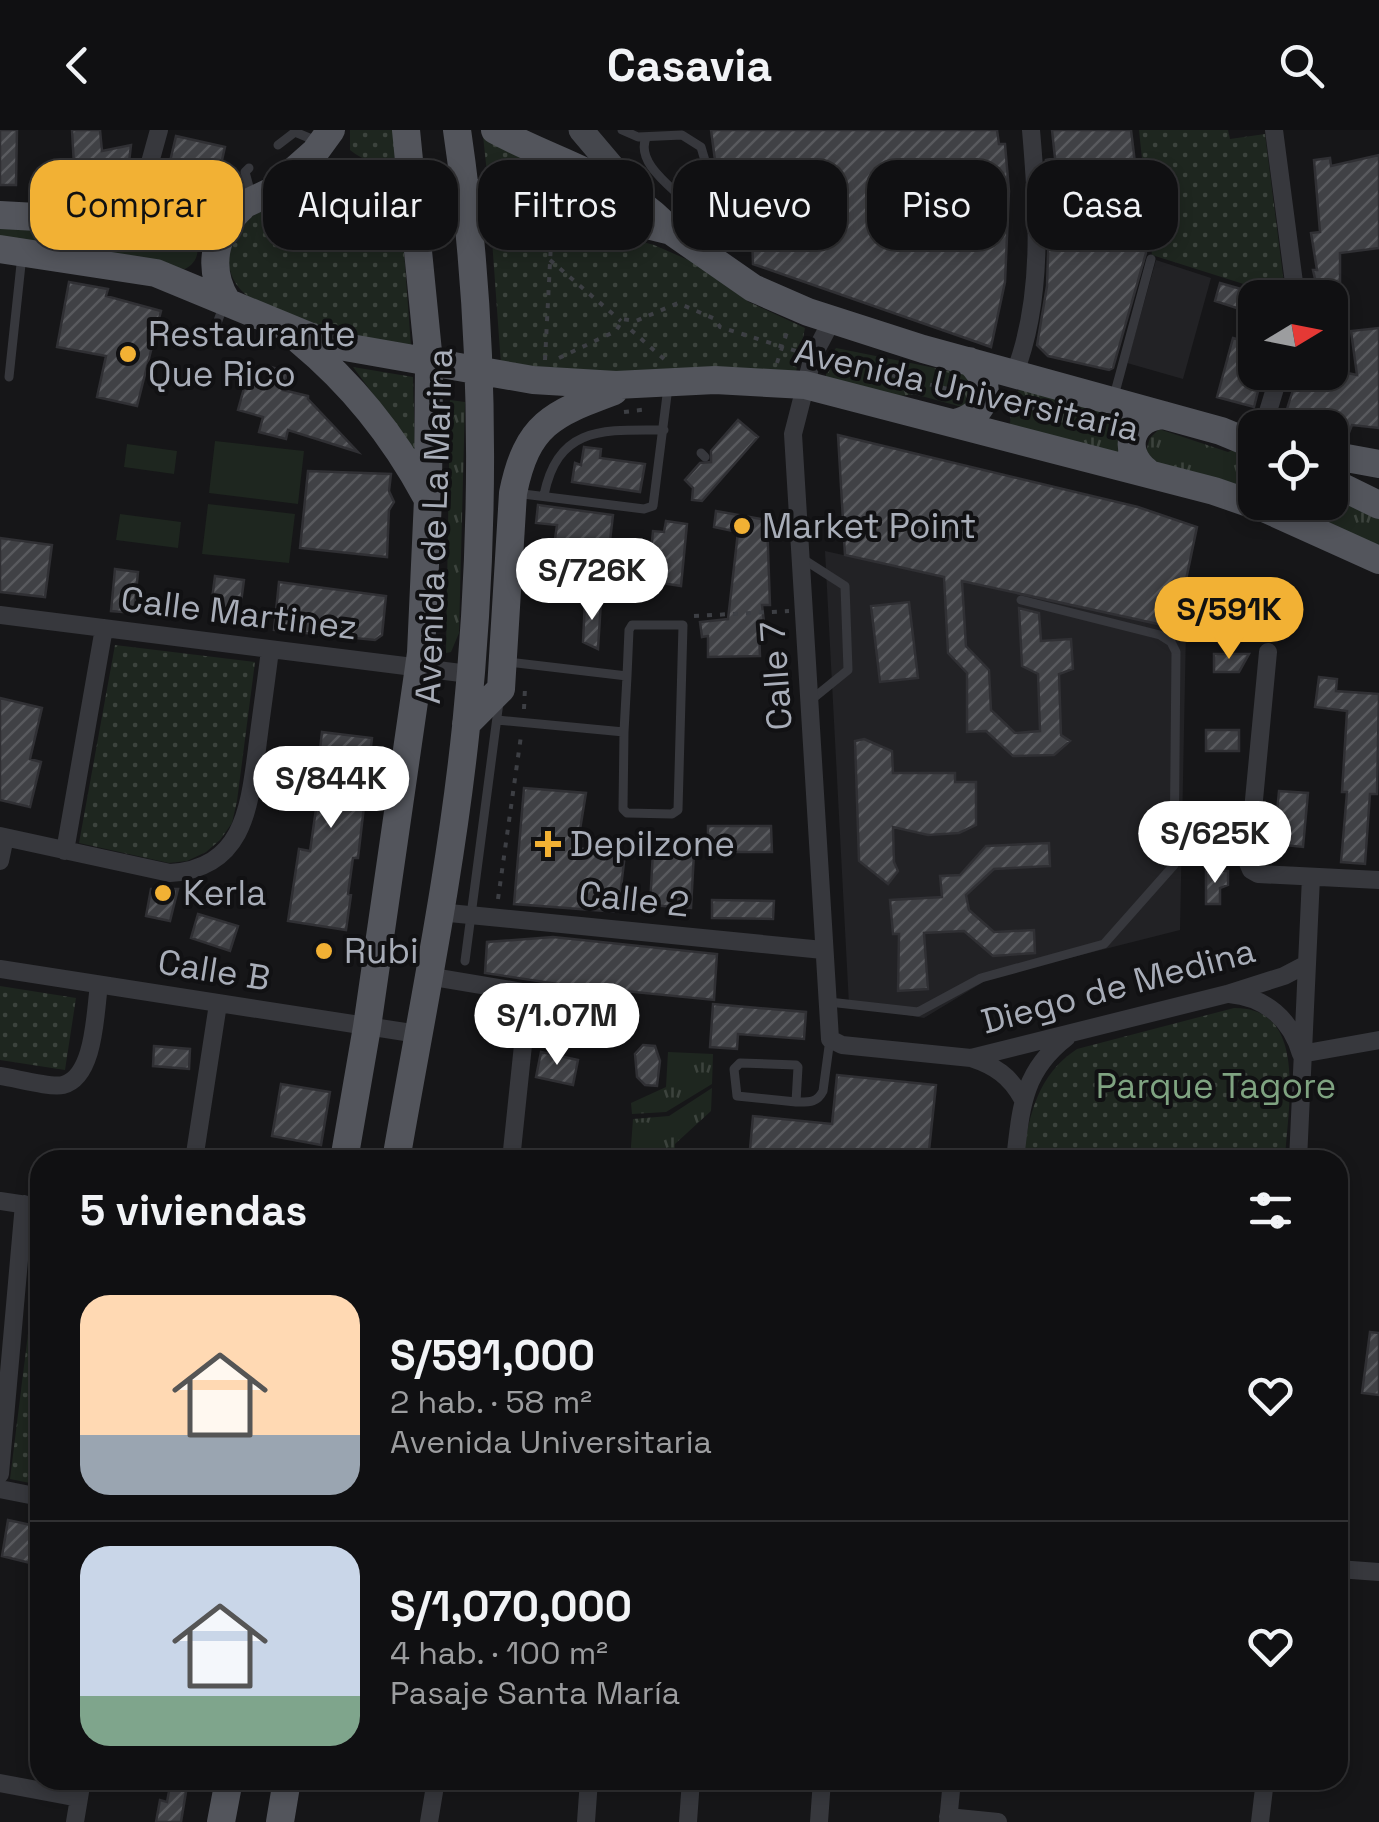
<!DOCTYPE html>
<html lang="es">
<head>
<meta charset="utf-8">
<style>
	body { margin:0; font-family:"Space Grotesk",sans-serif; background:#19191b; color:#f1f3f6; height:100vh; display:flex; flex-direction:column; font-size:38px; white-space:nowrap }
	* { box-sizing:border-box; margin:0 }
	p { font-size:32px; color:#9c9d9f }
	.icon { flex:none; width:55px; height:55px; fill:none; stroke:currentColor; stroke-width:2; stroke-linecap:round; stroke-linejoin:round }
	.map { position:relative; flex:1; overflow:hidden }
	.details { position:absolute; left:30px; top:1020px; width:1318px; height:640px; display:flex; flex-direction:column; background:#101012; border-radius:30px; box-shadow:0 5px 15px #0003,0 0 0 2px #303032 }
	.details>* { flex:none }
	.top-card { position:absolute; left:30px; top:30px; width:1320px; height:90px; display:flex; gap:20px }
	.needle { width:65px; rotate:80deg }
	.controls { position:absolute; left:1238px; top:150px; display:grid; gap:20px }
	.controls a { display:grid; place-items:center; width:110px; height:110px; border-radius:20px; background:#101012; box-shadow:0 5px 15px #0003,0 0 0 2px #303032; font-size:50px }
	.price { position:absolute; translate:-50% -85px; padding:0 22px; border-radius:35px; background:#fff; color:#222; font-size:32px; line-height:65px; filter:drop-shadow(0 2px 5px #0008) }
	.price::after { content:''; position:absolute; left:50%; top:60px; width:30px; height:22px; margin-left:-15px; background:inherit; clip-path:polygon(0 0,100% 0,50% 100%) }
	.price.selected { background:#f2b134; color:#111 }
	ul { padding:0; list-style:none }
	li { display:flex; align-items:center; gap:30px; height:250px; padding:0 50px }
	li+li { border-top:2px solid #303032 }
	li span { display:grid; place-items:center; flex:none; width:280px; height:200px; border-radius:30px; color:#555 }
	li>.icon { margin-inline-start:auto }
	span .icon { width:120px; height:120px; fill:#fffc; stroke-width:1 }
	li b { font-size:42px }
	h2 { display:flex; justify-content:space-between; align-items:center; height:120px; padding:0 50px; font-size:42px }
	.chip { padding:0 35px; border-radius:30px; background:#101012; box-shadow:0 5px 15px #0003,0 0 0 2px #303032; font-size:35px; line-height:90px }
	.chip.selected { background:#f2b134; color:#111 }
	header { display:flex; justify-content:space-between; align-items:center; height:130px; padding:0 50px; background:#101012; font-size:45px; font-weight:700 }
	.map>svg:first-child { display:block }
</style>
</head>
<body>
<header><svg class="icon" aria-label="back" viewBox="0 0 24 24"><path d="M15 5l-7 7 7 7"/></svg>Casavia<svg class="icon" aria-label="search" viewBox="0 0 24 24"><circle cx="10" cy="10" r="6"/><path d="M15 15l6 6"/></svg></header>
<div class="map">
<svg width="1379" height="1692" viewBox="0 0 1379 1692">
	<defs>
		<pattern id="grass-tufts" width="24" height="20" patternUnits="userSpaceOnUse" patternTransform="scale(2.5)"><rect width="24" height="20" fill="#1e261f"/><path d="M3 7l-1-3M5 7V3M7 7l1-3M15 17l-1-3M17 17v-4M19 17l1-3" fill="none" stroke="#3c433d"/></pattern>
		<pattern id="park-dots" width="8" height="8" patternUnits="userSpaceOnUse" patternTransform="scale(2.5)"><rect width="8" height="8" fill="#1e261f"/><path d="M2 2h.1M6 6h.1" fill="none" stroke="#3c433d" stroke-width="1.8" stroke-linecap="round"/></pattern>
		<pattern id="building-hatch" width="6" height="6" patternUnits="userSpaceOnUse" patternTransform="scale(2.5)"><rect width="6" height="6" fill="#404145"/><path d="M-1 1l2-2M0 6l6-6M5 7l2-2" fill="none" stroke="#595a5e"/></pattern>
	</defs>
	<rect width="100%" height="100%" fill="#161618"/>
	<!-- built -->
	<path fill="#222225" d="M1156,130L1211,148L1183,249L1127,233Z
		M825,421L1186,500L1180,800L990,848L924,888L849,875Z"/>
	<!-- grass -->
	<path fill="url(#grass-tufts)" d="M0,94L187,102L195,107C200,121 198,132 185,139L0,111Z
		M836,218L965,244L973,251L975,270L962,277L914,264L887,268L826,251V234Z
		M1021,257L1133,283L1127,331L1010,297L1011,271Z
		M450,270L465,272L459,503L451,522L446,523Z
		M1159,299L1228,322L1239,317L1255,324V367L1153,332L1145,324L1150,308Z
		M1330,360L1379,385V420L1270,373L1330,372Z
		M668,922L713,924L712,954L666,982L632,984L631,973L666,957Z
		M712,958L711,981L675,1014L674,1030H630L633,989L669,986Z"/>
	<!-- park -->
	<path fill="url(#park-dots)" d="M350,0H393L399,36C380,33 364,32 350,20Z
		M1139,0H1228L1230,9L1265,4L1285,161L1275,164L1152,125Z
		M483,6L564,41L599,62L487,43Z
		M316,63L400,68L411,216C363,205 202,191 233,112C246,78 284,70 316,63Z
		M490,82L606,102L654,115L693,132L749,172L805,198L796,242L612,248L501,235Z
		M353,237L413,247L415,321Z
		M115,515L255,532L237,671L232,693L220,710L206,722L187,731L169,733L79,713Z
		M0,856L76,868L65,940L0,930Z
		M1234,878C1310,877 1287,980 1285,1030H1246L1149,1020L1147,1030H1023C1028,986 1038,944 1077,919Z
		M40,1107V1355L10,1349Z"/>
	<!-- pitch -->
	<path fill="#1e261f" d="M215,311L304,321L298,374L209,363Z
		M127,314L177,321L174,344L124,337Z
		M208,374L295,384L289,433L202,424Z
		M120,384L181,392L178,418L116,410Z"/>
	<!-- building -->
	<path fill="url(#building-hatch)" stroke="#303034" stroke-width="2.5" d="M0,0H17L16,55H0Z
		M72,0H100L102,21L131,15L126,60L76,72Z
		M711,0H997L999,14H1005L1009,61L1005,152L991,217L753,134L751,78L718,53Z
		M1052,0H1131L1146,123L1113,238L1109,240L1048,226L1037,215L1047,156L1049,92L1046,30L1055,28Z
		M176,6L225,17L215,61L161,70Z
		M1379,25V118L1340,123V157L1318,162L1313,140H1317L1311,103L1320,102L1314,30L1330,28L1331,36Z
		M69,152L108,159L106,166L161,181L137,276L97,267L106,226L57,217Z
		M1220,153L1255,163V184L1215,171Z
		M1379,198V298L1352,295L1348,305L1287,279L1298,244L1340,247L1342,242L1357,245L1351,201Z
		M1233,208L1255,214V242H1263L1254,277L1217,267Z
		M271,237L288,242L283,260L308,266V269L358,322L288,300L286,309L259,302L263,287L238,280L246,251L266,256Z
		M738,290L758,307L702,371L692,370L693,358L685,350L700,333L711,332V321Z
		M838,305L1138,377L1197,397L1176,498L962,451L966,516L989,540L991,580L1015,603L1040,601L1038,544L1022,536L1019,478L1039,483L1041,511L1071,509L1073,539L1059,544L1061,605L1070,611L1054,625L1013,626L986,601L967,602V543L948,523L944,447L845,425Z
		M584,317L601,319L600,328L645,334L640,362L572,352L575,333L581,335Z
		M308,341L391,344L389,361L394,372L389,380L387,427L300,418Z
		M538,375L613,385L606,445L551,437L557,395L536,393Z
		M716,381L767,390L770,475H762L765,500H759L760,526L708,527V506L702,507L700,492L728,489L738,402L714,397Z
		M666,391L687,394L681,456L648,451L653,401L664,402Z
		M0,408L52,415L45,467L0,462Z
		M115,439L138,442L134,483L111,481Z
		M215,446L244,450L240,480L211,477Z
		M279,452L386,466L382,505L375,510L274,500Z
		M585,470L601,471L598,519L583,512Z
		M909,472L918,548L880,552L871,476Z
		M1214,524H1249L1239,542H1214Z
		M1319,547L1337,549L1336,561L1379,564L1377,664H1370L1365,734L1341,732L1347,662H1342L1347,581L1315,577Z
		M0,568L42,578L30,629L41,632L30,677L0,670Z
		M1206,600H1239V621H1206Z
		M322,602L372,608L358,728H353L348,764L351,765L346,800L288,791L299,719L310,721L317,672L276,667L278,650L316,654Z
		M864,609L892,621L893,643H955V652H976V695L959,703L928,705L893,697L894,732L898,741L888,754L859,731L855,611Z
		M524,658L586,663L577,718L625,724L618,782L514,774Z
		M1279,661L1308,663L1303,717L1274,714Z
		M708,696H771L772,722H708Z
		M1049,713L1050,736L994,739L966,765L969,780L994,802L1034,800L1035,823L993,826L964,801L924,803L928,859L898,861L899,804H893L890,770L942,767L940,746L960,745L986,716Z
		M653,721L694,723L691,778L650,775Z
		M1206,741H1228V755L1220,758V774H1206Z
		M151,759H178L170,791L146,786Z
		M712,770L774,771L773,789L712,788Z
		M198,784L238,796L230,821L191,808Z
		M553,807L717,824L714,870L564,855L485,843L487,812Z
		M713,874L806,882L804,909L738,904L737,919L710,917Z
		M643,915L655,916L660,931L657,956L645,955L637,947L635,924Z
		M154,916L190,919L189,939L153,936Z
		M541,922L578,930L573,955L536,947Z
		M837,945L936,955L928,1030H749L753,986L832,994Z
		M281,954L330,962L321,1015L272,1006Z
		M1370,1202L1379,1203V1265L1362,1263Z
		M8,1390L40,1397L38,1435L2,1426Z
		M171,1650H188L181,1692H156L160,1670L167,1672Z"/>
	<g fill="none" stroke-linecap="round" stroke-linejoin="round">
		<!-- path -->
		<path stroke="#3d3f44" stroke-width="4" stroke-dasharray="5 8" stroke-linecap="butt" d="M732,119L735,69
			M550,130L621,191
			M631,200L665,230
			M559,228L616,201L623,189L636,191L678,173L715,189L720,197L796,221
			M545,230L552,94
			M829,230L960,262
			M777,233L788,199
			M846,246L852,221
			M1004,272L1092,291
			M624,282L649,279
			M694,486L789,481
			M524,579L525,558
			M498,769L521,606"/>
		<!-- lane -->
		<path stroke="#37383d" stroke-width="9" d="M622,0L638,7L682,5L701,17L706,34L710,123
			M646,8C636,32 669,55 685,71
			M278,15L295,2L319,12
			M249,38L245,42L252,68
			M216,196L223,177
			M9,247L22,125
			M1114,266L1151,129
			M701,323L705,327
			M515,363L644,379L653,376L668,257
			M544,365C558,295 604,300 664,300
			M803,429L845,456L848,540L811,570
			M497,590L624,602L623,679L627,683L672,684L678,680L683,495H632L629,500L627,546L508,532
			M624,602L627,546
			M465,831L499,572
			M829,872L918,882L981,848L1104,814L1174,735L1176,522L1171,512L1160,505L1021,470
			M740,933L796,935L798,937L796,972L737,966L734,939Z
			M796,972C809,972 817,973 823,961L830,909"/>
		<!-- street -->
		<path stroke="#37383d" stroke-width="18" d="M1274,0L1296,168
			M133,94L159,0
			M832,190L813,226L793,304L830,909L842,915L971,928L1227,864L1284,846L1305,835
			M1014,245C1044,169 1038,80 1031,0
			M1263,298L1280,242
			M0,485L469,544
			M1268,522L1248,733L1251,740L1258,744L1379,750
			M0,706L170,743C243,738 249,680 257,619C261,586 266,553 270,520
			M65,721L104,498
			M0,731L5,707
			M439,782L823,820
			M0,839L418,904
			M428,846L523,862L528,867L511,1030
			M1229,864C1265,867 1291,889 1301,924L1379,910
			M971,928C995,936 1010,946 1022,968
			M0,946C15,948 50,958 63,955C95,947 95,882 99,855
			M194,1030L218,874
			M1015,1030C1021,979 1022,942 1066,908
			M1298,1030L1311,747
			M0,1071L40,1077
			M0,1344L24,1074
			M0,1359L40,1367
			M1338,1439L1379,1442
			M0,1653L79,1668
			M948,1687L998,1692
			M75,1692L82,1650
			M429,1692L436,1650
			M586,1692L589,1650
			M688,1692L691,1650
			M819,1692L822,1650
			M948,1692L952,1650
			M1260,1692L1265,1650"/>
		<!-- secondary -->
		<path stroke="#45474d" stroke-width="25" d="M581,0L637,66"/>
		<!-- primary -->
		<path stroke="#53555c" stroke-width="28" d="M495,0C556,33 615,45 666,96
			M280,53L315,22L331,0
			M0,85L164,94L220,86L291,52L326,44L400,51L582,79L671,101L753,158L808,182L923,219L1221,301L1255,315
			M0,119L156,143L328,214L533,250L616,255L715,250L805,255L1214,361L1266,379L1379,430
			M226,170C207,138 214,102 242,77
			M300,211C352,254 394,307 426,366
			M955,293C988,286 995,252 969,231
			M1330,325L1379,334
			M1146,341C1121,321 1130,288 1163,285
			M1330,351L1379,375
			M466,594L501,559L513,363C527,294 552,284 614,261
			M344,1030L367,897L421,523L428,369L429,232L406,0
			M396,1030C421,886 451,742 466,597C486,399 486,197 457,0
			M221,1692L229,1650
			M280,1692L287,1650"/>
	</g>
	<!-- markers -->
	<g fill="#f2b134" stroke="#111113" stroke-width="4">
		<circle cx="128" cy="224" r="10"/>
		<circle cx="742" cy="396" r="10"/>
		<path d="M543 699h10v10h10v10h-10v10h-10v-10h-10v-10h10z"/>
		<circle cx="163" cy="763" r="10"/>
		<circle cx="324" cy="821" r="10"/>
	</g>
	<g text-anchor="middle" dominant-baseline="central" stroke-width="8" stroke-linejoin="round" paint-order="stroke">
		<!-- poi labels -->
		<g font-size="35" fill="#a8adb8" stroke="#111113" text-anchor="start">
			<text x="148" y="204">Restaurante<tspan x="148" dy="40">Que Rico</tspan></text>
			<text x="762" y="396">Market Point</text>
			<text x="570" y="714">Depilzone</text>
			<text x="183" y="763">Kerla</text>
			<text x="344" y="821">Rubi</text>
		</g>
		<!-- street labels -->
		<g font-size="35" fill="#a8adb8" stroke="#111113">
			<text transform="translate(967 260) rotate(13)">Avenida Universitaria</text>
			<text transform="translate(434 396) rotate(-88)">Avenida de La Marina</text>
			<text transform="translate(239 483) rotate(7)">Calle Martinez</text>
			<text transform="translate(776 546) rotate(-94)">Calle 7</text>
			<text transform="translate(634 769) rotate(6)">Calle 2</text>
			<text transform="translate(214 840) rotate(9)">Calle B</text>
			<text transform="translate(1118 856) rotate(-15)">Diego de Medina</text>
		</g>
		<!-- park labels -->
		<g font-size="35" fill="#7fa381" stroke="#111113">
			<text x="1216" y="956">Parque Tagore</text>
		</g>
	</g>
</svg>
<div class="controls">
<a><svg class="needle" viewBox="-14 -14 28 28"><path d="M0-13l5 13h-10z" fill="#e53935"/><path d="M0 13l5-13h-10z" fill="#9c9d9f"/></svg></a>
<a><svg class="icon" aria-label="locate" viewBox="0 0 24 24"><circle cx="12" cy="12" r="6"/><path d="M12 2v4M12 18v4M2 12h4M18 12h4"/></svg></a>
</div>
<b class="price" style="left:592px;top:493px">S/726K</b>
<b class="price selected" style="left:1229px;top:532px">S/591K</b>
<b class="price" style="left:331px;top:701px">S/844K</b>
<b class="price" style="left:1215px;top:756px">S/625K</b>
<b class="price" style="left:557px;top:938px">S/1.07M</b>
<div class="top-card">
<a class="chip selected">Comprar</a>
<a class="chip">Alquilar</a>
<a class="chip">Filtros</a>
<a class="chip">Nuevo</a>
<a class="chip">Piso</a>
<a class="chip">Casa</a>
</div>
<section class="details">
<h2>5 viviendas<svg class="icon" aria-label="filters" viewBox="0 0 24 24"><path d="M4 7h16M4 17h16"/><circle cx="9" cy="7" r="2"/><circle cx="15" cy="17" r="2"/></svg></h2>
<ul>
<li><span style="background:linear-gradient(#ffd9b3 70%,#9aa5b1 0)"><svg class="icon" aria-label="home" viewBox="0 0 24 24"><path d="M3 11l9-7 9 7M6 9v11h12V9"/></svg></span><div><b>S/591,000</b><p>2 hab. · 58 m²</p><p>Avenida Universitaria</p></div><svg class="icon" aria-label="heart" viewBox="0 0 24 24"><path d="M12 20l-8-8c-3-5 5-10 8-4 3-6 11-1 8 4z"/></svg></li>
<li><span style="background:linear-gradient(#c9d6e8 75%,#7fa58c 0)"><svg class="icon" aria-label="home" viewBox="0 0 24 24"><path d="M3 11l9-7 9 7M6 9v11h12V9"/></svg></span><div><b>S/1,070,000</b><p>4 hab. · 100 m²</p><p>Pasaje Santa María</p></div><svg class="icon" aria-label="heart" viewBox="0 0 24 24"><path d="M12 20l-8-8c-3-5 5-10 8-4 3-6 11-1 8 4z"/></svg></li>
</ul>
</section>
</div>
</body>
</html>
